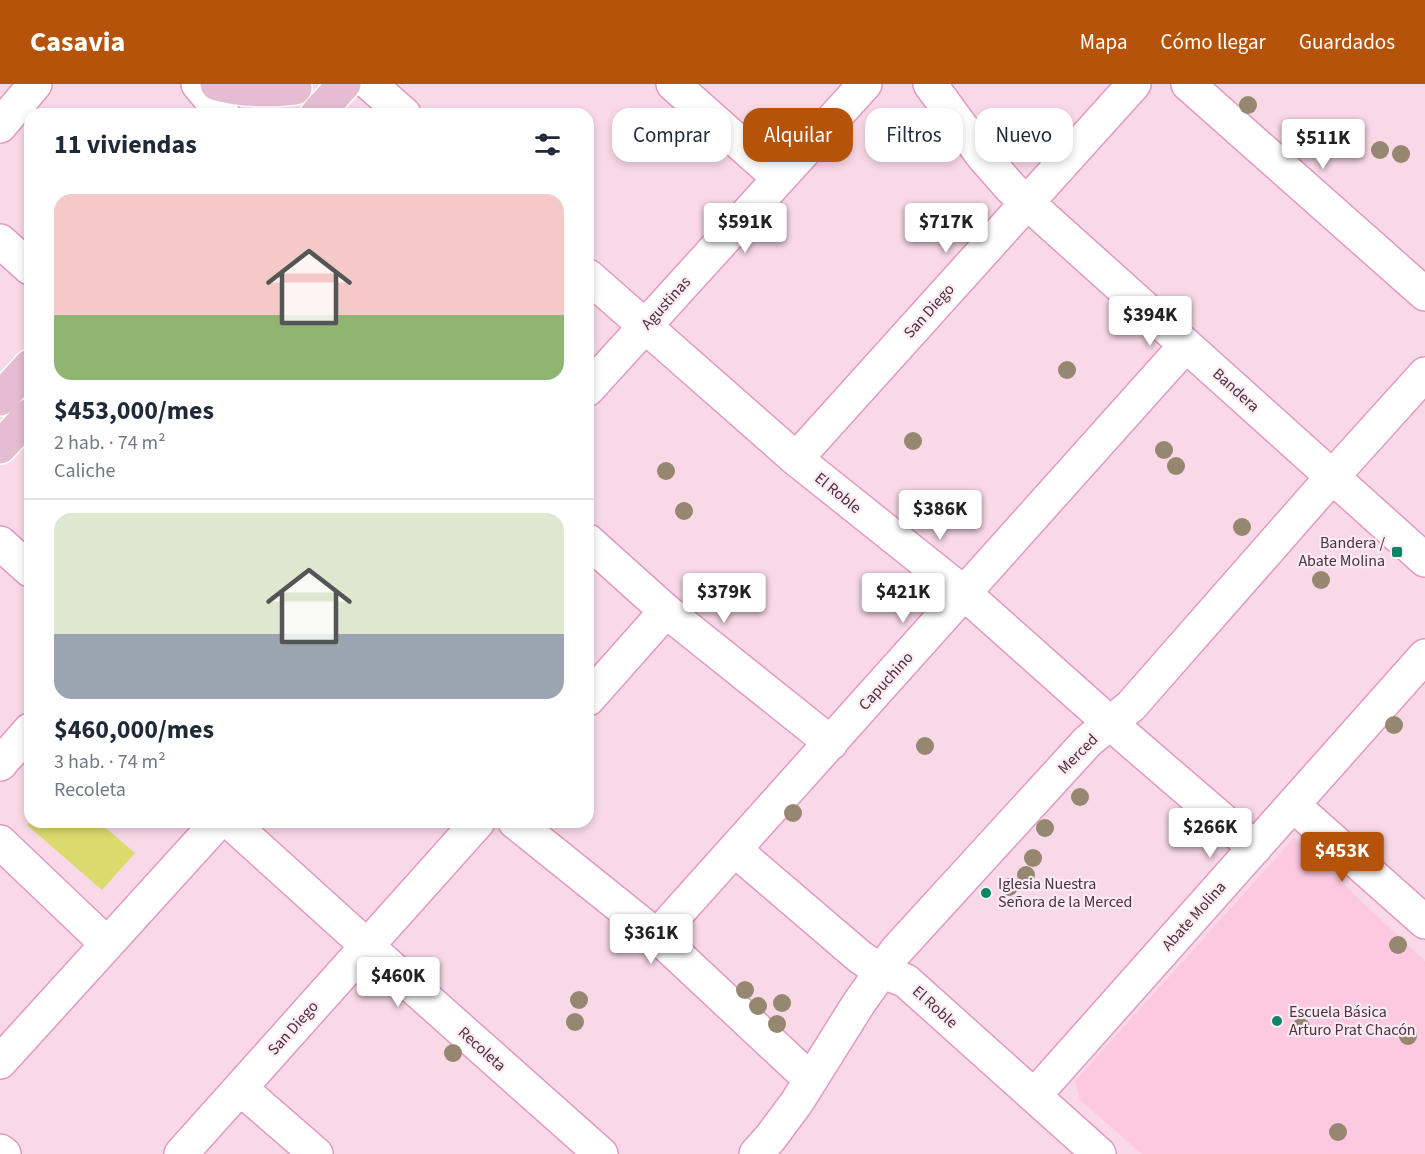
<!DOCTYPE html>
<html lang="es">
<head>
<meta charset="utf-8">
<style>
	body { margin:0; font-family:"Source Sans 3",sans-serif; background:#f2f2f3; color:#1f2937; height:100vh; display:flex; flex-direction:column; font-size:22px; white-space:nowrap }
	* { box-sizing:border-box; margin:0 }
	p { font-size:20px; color:#747a83 }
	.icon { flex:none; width:33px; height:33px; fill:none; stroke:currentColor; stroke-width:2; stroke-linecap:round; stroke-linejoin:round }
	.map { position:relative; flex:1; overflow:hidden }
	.details { position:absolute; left:24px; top:24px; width:570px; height:720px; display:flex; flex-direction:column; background:#fff; border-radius:18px; box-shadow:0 3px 9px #0003 }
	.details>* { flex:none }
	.banner { position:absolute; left:612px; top:24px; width:570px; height:54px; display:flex; gap:12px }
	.price { position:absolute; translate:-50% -51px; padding:0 14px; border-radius:6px; background:#fff; color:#222; font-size:20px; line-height:39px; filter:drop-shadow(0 2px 3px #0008) }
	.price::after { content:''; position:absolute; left:50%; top:36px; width:18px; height:14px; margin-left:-9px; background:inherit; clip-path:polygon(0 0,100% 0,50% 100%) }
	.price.current { background:#b45309; color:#fff }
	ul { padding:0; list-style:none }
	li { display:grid; align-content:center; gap:12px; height:318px; padding:0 30px }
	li+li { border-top:2px solid #e0e1e3 }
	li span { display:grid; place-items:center; height:186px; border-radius:18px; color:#555 }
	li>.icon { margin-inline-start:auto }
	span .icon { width:108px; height:108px; fill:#fffc; stroke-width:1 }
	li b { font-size:26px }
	h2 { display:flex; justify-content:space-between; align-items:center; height:72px; padding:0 30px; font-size:26px }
	.tag { padding:0 21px; border-radius:18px; background:#fff; box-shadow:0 3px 9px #0003; font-size:21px; line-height:54px }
	.tag.current { background:#b45309; color:#fff }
	header { display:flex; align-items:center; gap:36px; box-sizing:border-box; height:84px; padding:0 30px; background:#b45309; color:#fff }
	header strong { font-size:28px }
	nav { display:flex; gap:33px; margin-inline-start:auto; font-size:21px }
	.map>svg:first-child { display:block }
</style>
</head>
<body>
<header>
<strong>Casavia</strong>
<nav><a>Mapa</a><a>Cómo llegar</a><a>Guardados</a></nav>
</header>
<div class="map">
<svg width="1425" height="1070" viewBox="0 0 1425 1070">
	<rect width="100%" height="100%" fill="#f9d9e7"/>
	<!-- built -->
	<path fill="#fcc9e1" d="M1294,754L1425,877V1070H1142L1080,1016L1075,997Z"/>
	<!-- green -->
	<path fill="#dbda6c" d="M30,738H99L135,769L102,806L27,741Z"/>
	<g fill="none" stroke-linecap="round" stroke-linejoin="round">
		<!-- minor casing -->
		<g stroke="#e39abe" stroke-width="36">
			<path id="minor" d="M198,0L223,30
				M370,0L404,30
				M673,0L779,94
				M930,0L982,71L1011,104L1425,476
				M1188,0L1425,210
				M0,42L35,0
				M0,157L30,184
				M588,192L796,375L964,509L1111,640L1255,764
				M588,305L865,0
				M796,375L1134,0
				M588,457L666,527L831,659
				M0,459L30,486
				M588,615L666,527
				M0,680L30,646
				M1293,721L1425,838
				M230,738L367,862L601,1070
				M515,738L657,852L811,996
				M0,758L107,860
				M735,766L860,873L881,887L906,897L1099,1070
				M657,852L1186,261
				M0,978L218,738
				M240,1004L316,1070
				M1034,1012L1425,572
				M0,1067L4,1070
				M181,1070L478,738
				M756,1070L771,1053L797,1018L859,919L896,867L1088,657L1131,622L1332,393L1425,290"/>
		</g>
		<!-- major casing -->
		<g stroke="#fff" stroke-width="36">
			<path id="major" d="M217,0C243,7 268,7 295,4
				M317,30L344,0
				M0,315L30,282
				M0,363L30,331"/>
		</g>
		<!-- minor -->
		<use href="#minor" stroke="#fff" stroke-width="33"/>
		<!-- major -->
		<use href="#major" stroke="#e5bcd1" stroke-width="33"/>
	</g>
	<!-- trees -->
	<g fill="#968770">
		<circle cx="1248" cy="21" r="9"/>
		<circle cx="1380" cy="66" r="9"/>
		<circle cx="1401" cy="70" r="9"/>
		<circle cx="1067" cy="286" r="9"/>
		<circle cx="913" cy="357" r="9"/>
		<circle cx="1164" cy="366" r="9"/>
		<circle cx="1176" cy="382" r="9"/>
		<circle cx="666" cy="387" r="9"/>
		<circle cx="684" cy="427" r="9"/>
		<circle cx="1242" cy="443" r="9"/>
		<circle cx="1321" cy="496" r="9"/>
		<circle cx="1394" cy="641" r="9"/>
		<circle cx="925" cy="662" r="9"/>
		<circle cx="1080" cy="713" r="9"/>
		<circle cx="793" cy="729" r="9"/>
		<circle cx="1045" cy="744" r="9"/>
		<circle cx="1033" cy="774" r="9"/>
		<circle cx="1026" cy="791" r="9"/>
		<circle cx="1009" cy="803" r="9"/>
		<circle cx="1398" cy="861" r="9"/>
		<circle cx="745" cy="906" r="9"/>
		<circle cx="579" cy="916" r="9"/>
		<circle cx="782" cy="919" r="9"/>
		<circle cx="758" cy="922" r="9"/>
		<circle cx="575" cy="938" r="9"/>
		<circle cx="777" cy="940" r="9"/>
		<circle cx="1301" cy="943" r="9"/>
		<circle cx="1408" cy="952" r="9"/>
		<circle cx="453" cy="969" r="9"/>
		<circle cx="1338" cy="1048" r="9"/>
	</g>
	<!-- markers -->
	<g fill="#0a8565" stroke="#fbebf2" stroke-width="2">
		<rect x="1391" y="462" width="12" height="12" rx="3"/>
		<circle cx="986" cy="809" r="6"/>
		<circle cx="1277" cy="937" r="6"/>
	</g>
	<g text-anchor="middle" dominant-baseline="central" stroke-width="4.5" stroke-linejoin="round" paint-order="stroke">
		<!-- street labels -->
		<g font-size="16" fill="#4e303f" stroke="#fbebf2">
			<text transform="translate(666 219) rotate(-48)">Agustinas</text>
			<text transform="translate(929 227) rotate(-48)">San Diego</text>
			<text transform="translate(1236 306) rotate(42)">Bandera</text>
			<text transform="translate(838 409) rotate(39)">El Roble</text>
			<text transform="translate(886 597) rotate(-48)">Capuchino</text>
			<text transform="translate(1078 670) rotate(-45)">Merced</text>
			<text transform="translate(1194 832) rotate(-48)">Abate Molina</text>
			<text transform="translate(935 923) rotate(42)">El Roble</text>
			<text transform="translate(293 944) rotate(-48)">San Diego</text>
			<text transform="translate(482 965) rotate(42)">Recoleta</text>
		</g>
		<!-- poi labels -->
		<g font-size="16" fill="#4e303f" stroke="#fbebf2" text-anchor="start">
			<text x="1385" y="459" text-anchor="end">Bandera /<tspan x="1385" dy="18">Abate Molina</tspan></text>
			<text x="998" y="800">Iglesia Nuestra<tspan x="998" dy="18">Señora de la Merced</tspan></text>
			<text x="1289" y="928">Escuela Básica<tspan x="1289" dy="18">Arturo Prat Chacón</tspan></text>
		</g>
	</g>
</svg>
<b class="price" style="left:1323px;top:86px">$511K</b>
<b class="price" style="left:745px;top:170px">$591K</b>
<b class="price" style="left:946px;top:170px">$717K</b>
<b class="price" style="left:1150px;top:263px">$394K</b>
<b class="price" style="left:940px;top:457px">$386K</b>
<b class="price" style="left:724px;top:540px">$379K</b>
<b class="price" style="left:903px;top:540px">$421K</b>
<b class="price" style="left:1210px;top:775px">$266K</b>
<b class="price current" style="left:1342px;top:799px">$453K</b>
<b class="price" style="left:651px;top:881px">$361K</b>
<b class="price" style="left:398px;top:924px">$460K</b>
<div class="banner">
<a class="tag">Comprar</a>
<a class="tag current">Alquilar</a>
<a class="tag">Filtros</a>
<a class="tag">Nuevo</a>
</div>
<section class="details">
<h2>11 viviendas<svg class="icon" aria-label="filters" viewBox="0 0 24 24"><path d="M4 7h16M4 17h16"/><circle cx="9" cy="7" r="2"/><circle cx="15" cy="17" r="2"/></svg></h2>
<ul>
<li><span style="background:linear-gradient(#f6c9c9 65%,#8fb573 0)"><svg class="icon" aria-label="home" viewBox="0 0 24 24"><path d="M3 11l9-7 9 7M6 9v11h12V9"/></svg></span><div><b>$453,000/mes</b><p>2 hab. · 74 m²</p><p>Caliche</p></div></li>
<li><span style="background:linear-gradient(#dfe7d0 65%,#9aa5b1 0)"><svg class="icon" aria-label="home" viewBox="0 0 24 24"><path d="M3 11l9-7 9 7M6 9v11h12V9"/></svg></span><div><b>$460,000/mes</b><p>3 hab. · 74 m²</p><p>Recoleta</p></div></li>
</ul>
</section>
</div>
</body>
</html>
